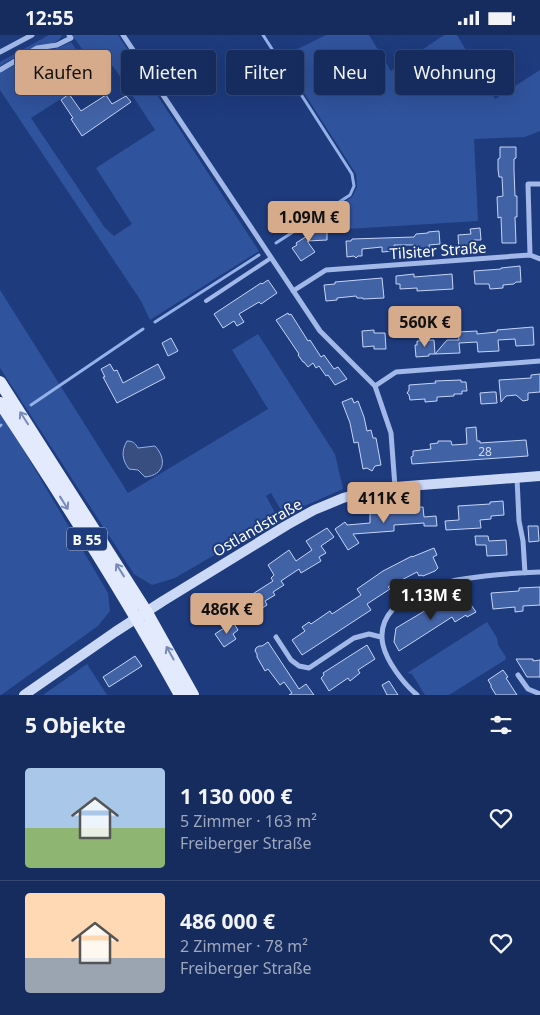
<!DOCTYPE html>
<html lang="de">
<head>
<meta charset="utf-8">
<style>
	body { margin:0; font-family:"Noto Sans",sans-serif; background:#1f3464; color:#f1f3f6; height:100vh; display:flex; flex-direction:column; font-size:19px; white-space:nowrap }
	* { box-sizing:border-box; margin:0 }
	p { font-size:16px; color:#9ea7bc }
	.icon { flex:none; width:28px; height:28px; fill:none; stroke:currentColor; stroke-width:2; stroke-linecap:round; stroke-linejoin:round }
	.map { position:relative; height:660px; overflow:hidden }
	.side { display:flex; flex-direction:column; background:#162c5e; flex:1 }
	.side>* { flex:none }
	.top-card { position:absolute; left:15px; top:15px; width:510px; height:45px; display:flex; gap:10px }
	.price { position:absolute; translate:-50% -42px; padding:0 11px; border-radius:5px; background:#d6ab8b; color:#111; font-size:16px; line-height:32px; filter:drop-shadow(0 1px 2px #0008) }
	.price::after { content:''; position:absolute; left:50%; top:30px; width:15px; height:11px; margin-left:-8px; background:inherit; clip-path:polygon(0 0,100% 0,50% 100%) }
	.price.selected { background:#222; color:#fff }
	ul { padding:0; list-style:none }
	li { display:flex; align-items:center; gap:15px; height:125px; padding:0 25px }
	li+li { border-top:1px solid #354873 }
	li span { display:grid; place-items:center; flex:none; width:140px; height:100px; border-radius:5px; color:#555 }
	li>.icon { margin-inline-start:auto }
	span .icon { width:60px; height:60px; fill:#fffc; stroke-width:1 }
	li b { font-size:21px }
	h2 { display:flex; justify-content:space-between; align-items:center; height:60px; padding:0 25px; font-size:21px }
	.pill { padding:0 18px; border-radius:5px; background:#162c5e; box-shadow:0 5px 20px #0002,0 0 0 1px #354873; font-size:18px; line-height:45px }
	.pill.selected { background:#d6ab8b; color:#111 }
	.status { display:flex; justify-content:space-between; align-items:center; height:35px; padding:0 25px; background:#162c5e; direction:ltr }
	.status svg { height:14px; fill:currentColor }
	.map>svg:first-child { display:block }
</style>
</head>
<body>
<div class="status"><b>12:55</b><svg viewBox="0 0 49 12"><path d="M0 12V9h3v3zM5 12V6h3v6zM10 12V3h3v9zM15 12V0h3v12zM26 1h20v11H26zM47 4h2v5h-2z"/></svg></div>
<div class="map">
<svg width="540" height="660" viewBox="0 0 540 660">
	<rect width="100%" height="100%" fill="#1e3b7e"/>
	<!-- green -->
	<path fill="#30539d" d="M49,0H62C58,11 44,8 35,12C23,17 11,24 0,31V27Z
		M72,0H118L259,216L150,285L141,266L0,55V38L38,17L58,13L71,7L95,42L31,83L105,193L114,201L132,189L96,133L155,95L113,31L100,39Z
		M326,0H369L391,36L444,0H457L495,64L540,35V96L525,102L474,104L478,186L331,195L322,182L352,162L357,152L356,139L281,22Z
		M0,255L128,458L268,374L232,315L258,299L335,419L343,454L284,480L271,458L266,461L278,483L175,543L152,550L134,539L0,333Z
		M0,378L20,409L108,558L110,576L98,591L1,660H0Z
		M487,587L497,603L498,610L506,622L505,625L449,660H425L412,639L407,638Z
		M87,629L107,660H43Z"/>
	<!-- water -->
	<path fill="#384e80" stroke="#94b1ea" d="M127,406C133,406 135,408 138,413L155,411C167,424 165,440 145,442L138,435L129,434C122,425 121,416 127,406Z"/>
	<g fill="none" stroke-linecap="round" stroke-linejoin="round">
		<!-- stream -->
		<path stroke="#94b1ea" stroke-width="3" d="M263,0L352,139L354,151L350,160L276,208
			M155,287L259,220
			M31,370L143,294
			M0,391L1,390"/>
	</g>
	<!-- building -->
	<path fill="#4262a6" stroke="#c5d5f6" d="M69,59L81,76L106,60L112,69L126,61L131,67L82,101L71,84L73,83L61,65Z
		M500,112H516V123L514,124V135L515,161H517V182H515L516,208H502L501,182L498,183L497,162L503,161L502,142H499L498,134V124L500,123Z
		M323,191L327,196V205L307,206L315,217L301,226L292,213L297,210L296,208Z
		M480,193L481,205H474L475,215L459,216L458,200L471,199L470,194Z
		M439,196L440,209L429,210L430,218L414,219V210H394L395,216L382,217V212L362,214V221H358L356,223L354,221L347,222L346,206H351L352,204L414,202L416,199L428,198V197Z
		M520,231L521,247H516L514,249L503,250V253L490,254L489,249H475L474,236L501,234V233Z
		M414,239V242L452,239L453,254L417,256V253L400,254V249H396V241Z
		M382,243L384,263L363,264V263H357L356,261L337,263V265L326,266L324,250L335,249V247Z
		M268,245L277,258L261,269L259,267L239,279L244,287L237,291L234,286L223,293L214,279L261,248L262,249Z
		M288,278L289,280L291,279L308,306L310,305L321,322L324,320L334,334L338,332L347,344L335,350L328,340L326,341L319,331L316,333L313,328L308,332L304,327H303L298,320L299,319L276,285Z
		M533,292L534,310L516,311L515,304L498,305L499,316L478,317L477,307L459,308L460,318L435,319L447,305H459L458,297L477,296V299L497,297V295Z
		M374,295V298H385L386,314H374V311L363,312L362,296Z
		M171,303L178,316L168,321L162,308Z
		M434,305L435,319H429V321L416,322L415,310H417V306Z
		M110,329L114,336L117,335L123,348L158,329L165,343L117,368L103,342H105L101,334Z
		M540,339V357L528,358V365L523,366L516,360L506,361L501,367L499,345L531,343V340Z
		M461,345V347H466L467,356H462V359H454V361L437,362V366L425,367V364L410,365L409,360L407,358L409,355V350L436,348L435,346Z
		M492,357H496L497,368L481,369L480,358Z
		M352,363L354,368L358,366L364,382L367,396L371,395L373,403H376L381,430L375,431L372,436L367,433L363,434L358,407L354,408L350,388L342,367Z
		M476,392L477,406H480V408L526,405L528,421L412,429L411,422L413,421V416L431,414L430,409L438,408V406H451L452,410L467,409L466,393Z
		M503,466L504,480L491,481V484L480,485L481,493L446,495L445,486L459,485L458,471L490,469V467Z
		M423,472L424,482L436,481L437,491H424V488L394,490V496L353,499L359,508L348,515L335,494L345,487L347,490L370,488V478L405,476V473Z
		M528,491H538L539,506L529,507Z
		M327,493L334,502L321,511L326,518L319,522L321,526L301,538L299,534L281,546L284,550L273,557L275,560L265,566L267,570L250,581L240,567L273,546L271,543L274,540L268,530L289,515L296,526L312,515L306,506Z
		M475,501H488L489,506L506,505L507,520L487,521L486,510H476Z
		M434,513L437,520L433,522L438,533L435,536L423,541L421,540L419,541L417,537L388,552L390,554L367,569L371,575L302,620L292,605L305,596L302,592L309,587L311,589L330,576L332,579L361,560L357,554L383,536L412,521V522Z
		M540,552V570L523,571V576L515,577V572L493,574L491,558L519,556V553Z
		M465,561L476,577L467,582L466,580L455,587L452,582L399,616L394,607L396,593L438,568L439,570L443,568L445,571L456,564L457,566Z
		M233,587L238,595L233,599L236,604L224,612L215,599Z
		M268,607L299,654L306,649L314,660H289L292,658L284,647L280,650L268,634L265,636L257,622V619L255,616L256,613L259,611H262Z
		M367,610L375,624L358,635L360,638L350,646L348,643L329,656L321,643L324,640L323,638Z
		M135,621L142,631L109,652L103,642Z
		M516,624H533V626L540,625V642H527Z
		M503,635L508,642L506,643L517,660H496L491,652V650L488,645Z
		M389,646L398,660H387L382,650Z"/>
	<g fill="none" stroke-linecap="round" stroke-linejoin="round">
		<!-- lane -->
		<path stroke="#a1b8e8" stroke-width="4" d="M206,266L271,223"/>
		<!-- street -->
		<path stroke="#a1b8e8" stroke-width="5" d="M123,0L320,296L375,351L391,398L395,452
			M0,17L32,0
			M0,35L37,13L57,10L71,3L69,0
			M530,220L528,149H540
			M293,256L326,235L530,220L540,224
			M375,351L396,337L540,326
			M517,443L519,486L523,506L525,538
			M276,602L291,625L299,631L309,633L354,603L369,599L381,602
			M518,640L528,654L540,659
			M417,660C403,648 387,627 383,610C380,597 384,584 393,574C404,562 446,546 463,544C488,540 515,538 540,537"/>
		<!-- secondary -->
		<path stroke="#ccd9f6" stroke-width="10" d="M24,660L115,597L163,566L287,490L314,475L343,463L369,456L395,452L540,441"/>
		<!-- primary -->
		<path stroke="#e3eafe" stroke-width="12" d="M0,347L146,576L193,660
			M0,368C63,463 125,560 180,660"/>
	</g>
	<!-- one-way arrows -->
	<defs><path id="oneway-shaft" d="M-6 0H5M1.5-3L5.5 0L1.5 3" fill="none" stroke-width="1.6" stroke-linecap="round" stroke-linejoin="round" transform="scale(1.25)"/></defs>
	<g stroke="#778ab8">
		<use href="#oneway-shaft" transform="translate(24 383) rotate(-123)"/>
		<use href="#oneway-shaft" transform="translate(64 468) rotate(58)"/>
		<use href="#oneway-shaft" transform="translate(120 535) rotate(-122)"/>
		<use href="#oneway-shaft" transform="translate(170 618) rotate(-119)"/>
	</g>
	<g text-anchor="middle" dominant-baseline="central" stroke-width="4" stroke-linejoin="round" paint-order="stroke">
		<!-- number labels -->
		<g font-size="12" fill="#d0d8e9">
			<text x="485" y="416">28</text>
		</g>
		<!-- shield labels -->
		<rect fill="#1e3b7e" stroke="#bcc4d8" stroke-width="1" x="67" y="492.5" width="40" height="23" rx="4"/>
		<g font-size="14" font-weight="bold" fill="#fff">
			<text x="87" y="504">B 55</text>
		</g>
		<!-- street labels -->
		<g font-size="15" fill="#fff" stroke="#1e3b7e">
			<text transform="translate(438 215) rotate(-4)">Tilsiter Straße</text>
			<text transform="translate(257 492) rotate(-30)">Ostlandstraße</text>
		</g>
	</g>
</svg>
<b class="price" style="left:309px;top:208px">1.09M €</b>
<b class="price" style="left:425px;top:313px">560K €</b>
<b class="price" style="left:384px;top:489px">411K €</b>
<b class="price selected" style="left:431px;top:586px">1.13M €</b>
<b class="price" style="left:227px;top:600px">486K €</b>
<div class="top-card">
<a class="pill selected">Kaufen</a>
<a class="pill">Mieten</a>
<a class="pill">Filter</a>
<a class="pill">Neu</a>
<a class="pill">Wohnung</a>
</div>
</div>
<section class="side">
<h2>5 Objekte<svg class="icon" aria-label="filters" viewBox="0 0 24 24"><path d="M4 7h16M4 17h16"/><circle cx="9" cy="7" r="2"/><circle cx="15" cy="17" r="2"/></svg></h2>
<ul>
<li><span style="background:linear-gradient(#a9c7e8 60%,#8fb573 0)"><svg class="icon" aria-label="home" viewBox="0 0 24 24"><path d="M3 11l9-7 9 7M6 9v11h12V9"/></svg></span><div><b>1 130 000 €</b><p>5 Zimmer · 163 m²</p><p>Freiberger Straße</p></div><svg class="icon" aria-label="heart" viewBox="0 0 24 24"><path d="M12 20l-8-8c-3-5 5-10 8-4 3-6 11-1 8 4z"/></svg></li>
<li><span style="background:linear-gradient(#ffd9b3 65%,#9aa5b1 0)"><svg class="icon" aria-label="home" viewBox="0 0 24 24"><path d="M3 11l9-7 9 7M6 9v11h12V9"/></svg></span><div><b>486 000 €</b><p>2 Zimmer · 78 m²</p><p>Freiberger Straße</p></div><svg class="icon" aria-label="heart" viewBox="0 0 24 24"><path d="M12 20l-8-8c-3-5 5-10 8-4 3-6 11-1 8 4z"/></svg></li>
</ul>
</section>
</body>
</html>
